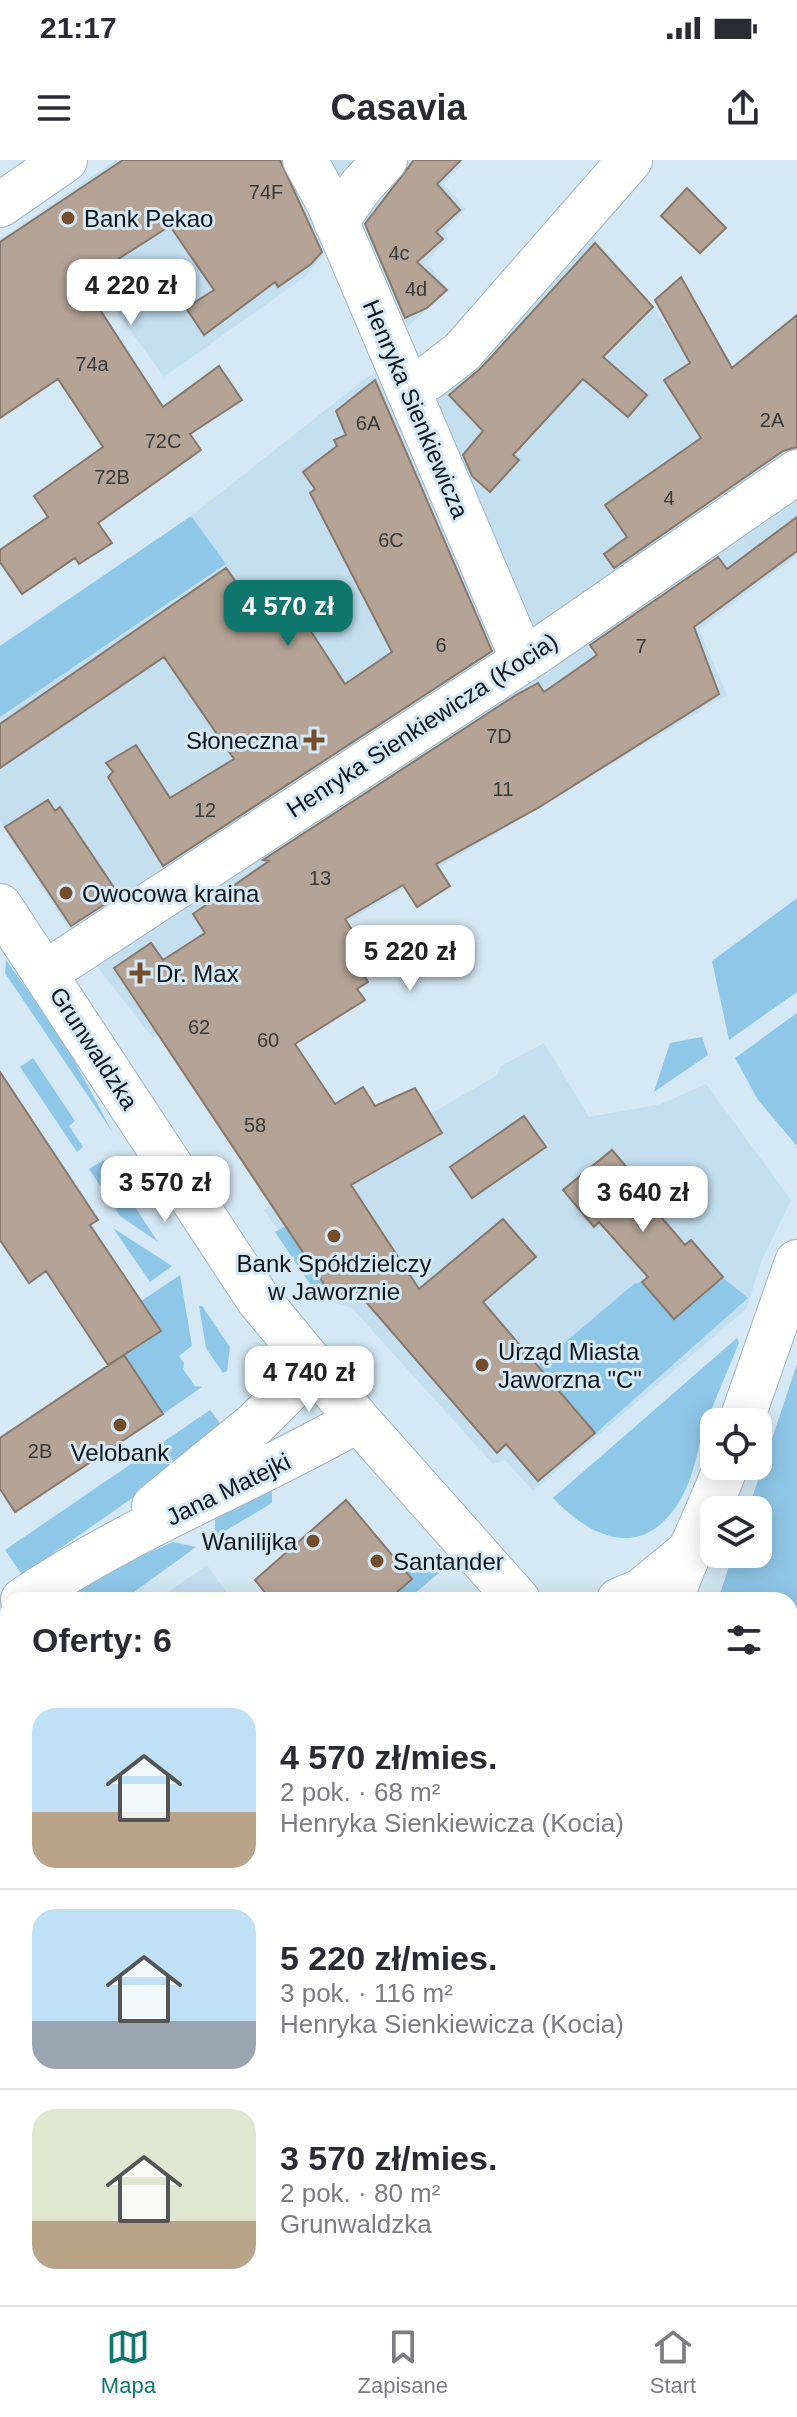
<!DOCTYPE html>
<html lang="pl">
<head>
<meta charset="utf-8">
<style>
	body { margin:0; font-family:Arial,sans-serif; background:#f7f7f7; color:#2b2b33; height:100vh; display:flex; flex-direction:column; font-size:30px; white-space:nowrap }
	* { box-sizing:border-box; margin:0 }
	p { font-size:26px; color:#7c7c81 }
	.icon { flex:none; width:44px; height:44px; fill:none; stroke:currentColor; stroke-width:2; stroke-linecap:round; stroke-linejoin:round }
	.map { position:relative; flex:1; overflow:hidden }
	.details { position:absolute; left:0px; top:1432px; width:798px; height:714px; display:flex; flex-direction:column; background:#fff; border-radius:24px 24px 0 0; box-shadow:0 4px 20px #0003 }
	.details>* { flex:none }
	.tools { position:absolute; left:700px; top:1248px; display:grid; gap:16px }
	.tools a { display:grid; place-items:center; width:72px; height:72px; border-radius:16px; background:#fff; box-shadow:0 4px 20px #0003; font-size:40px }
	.price { position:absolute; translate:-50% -68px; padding:0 18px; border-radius:16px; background:#fff; color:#222; font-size:26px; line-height:52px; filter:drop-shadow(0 2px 4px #0008) }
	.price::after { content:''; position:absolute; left:50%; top:48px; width:24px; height:18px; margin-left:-12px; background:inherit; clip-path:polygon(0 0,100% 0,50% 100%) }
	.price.on { background:#0f766e; color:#fff }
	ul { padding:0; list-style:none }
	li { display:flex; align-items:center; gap:24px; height:200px; padding:0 32px }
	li+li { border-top:2px solid #e1e1e2 }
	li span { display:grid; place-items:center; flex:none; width:224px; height:160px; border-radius:24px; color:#555 }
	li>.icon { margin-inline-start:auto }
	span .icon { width:96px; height:96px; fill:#fffc; stroke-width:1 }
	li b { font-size:34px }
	h2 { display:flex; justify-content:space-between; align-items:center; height:96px; padding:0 32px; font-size:34px }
	.status { display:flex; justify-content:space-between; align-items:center; height:56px; padding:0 40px; background:#fff; direction:ltr }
	.status svg { height:22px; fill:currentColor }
	header { display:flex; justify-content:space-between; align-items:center; height:104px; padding:0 32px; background:#fff; font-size:36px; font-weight:800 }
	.menu { display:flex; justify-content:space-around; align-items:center; height:112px; border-top:2px solid #e1e1e2; background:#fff; font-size:22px; color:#7c7c81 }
	.menu a { display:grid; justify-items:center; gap:4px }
	.menu .on { color:#0f766e }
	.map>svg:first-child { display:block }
</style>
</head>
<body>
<div class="status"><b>21:17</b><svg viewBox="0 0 49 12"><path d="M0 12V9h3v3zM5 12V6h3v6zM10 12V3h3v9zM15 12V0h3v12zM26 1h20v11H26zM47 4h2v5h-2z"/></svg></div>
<header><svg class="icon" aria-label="menu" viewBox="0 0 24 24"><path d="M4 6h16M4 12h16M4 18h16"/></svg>Casavia<svg class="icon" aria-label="share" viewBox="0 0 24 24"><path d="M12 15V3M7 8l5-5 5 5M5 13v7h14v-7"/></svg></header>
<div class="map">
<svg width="797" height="2145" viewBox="0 0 797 2145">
	<rect width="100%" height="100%" fill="#d4e9f5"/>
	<!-- built -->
	<path fill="#c3dff0" d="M116,0H458L462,4L443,23L466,49L445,71L448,79L427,101L447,130L400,174L327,90L306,116L164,217L115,149L0,224V80Z
		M585,67L654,148L708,225L797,154V396L699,469L727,535L153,878L74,777L0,662V557L226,405L191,356L366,218L420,191L438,237Z
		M544,883L589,957L661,944L706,924L791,1040L762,1100L746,1149L533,1331L505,1300L493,1304L352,1148L327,1140L264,1050L496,916L501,906Z
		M207,1405L232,1440H156Z"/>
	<!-- green -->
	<path fill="#8fc7e8" d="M191,356L226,404L0,557V486Z
		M797,738V832L729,880L712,801Z
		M6,800L65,883L113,973L5,813Z
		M797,853V986L758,940L735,898Z
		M702,877L708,895L654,932L670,883Z
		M33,898L75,961L69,966L83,987L77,992L20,907Z
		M104,1000L158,1082L120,1056L89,1009Z
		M286,1066L329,1132L320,1139L275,1072Z
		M113,1068L172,1106L150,1122Z
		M180,1115L192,1186L179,1196L184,1203L183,1209L195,1226L202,1227L163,1254L124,1195L141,1141Z
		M723,1118L748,1138L596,1273L538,1205L634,1124L643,1122L674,1159Z
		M199,1146H202L230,1187L227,1211L223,1213L206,1188Z
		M737,1178L739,1183C728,1210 716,1237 706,1264C697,1289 694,1318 680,1340C644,1401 593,1380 553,1338Z
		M797,1204V1737L790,1728V1440H718L733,1394H758V1350H748Z
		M210,1250L227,1272L22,1415L5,1390Z
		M272,1329V1343L215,1377V1359Z
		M173,1382L196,1387L123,1440H64L103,1413Z
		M423,1394L439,1413L407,1440H388L412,1419L404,1410Z
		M8,1547L1,1580L8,1589V2070L0,2076V1553Z
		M797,1966V2145H776L767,2138H790V1972Z
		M525,2138H622V2145H530Z"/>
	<!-- building -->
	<path fill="#b5a496" stroke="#88786b" stroke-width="2" d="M123,0H280L322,92L311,104L278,127L275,122L204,175L186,148L214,130L170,66L82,122L163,247L219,206L242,240L190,274L201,290L98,363L112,383L79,404L75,398L22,434L0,402V390L48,357L34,336L103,287L58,219L0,258V82Z
		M414,0H461L437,24L460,50L436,72L443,79L417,102L447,130L427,148L405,158L365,64Z
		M687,28L726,68L700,93L661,56Z
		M595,83L653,147L603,197L647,235L628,257L583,219L513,295L519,300L490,332L472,316L463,295L483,271L449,235L481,208Z
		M681,117L732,208L797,155V287L783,291L614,408L604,394L627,377L605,345L701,278L664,220L690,203L655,140Z
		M375,220L492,491L163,706L108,617L113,612L106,603L136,585L170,638L234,599L164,497L0,608V564L226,408L265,463L294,445L345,524L392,492L310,333L315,329L303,312L337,286L334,280L346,275L336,251Z
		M797,357V391L694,467L719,534L538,648L436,704L450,726L417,747L403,725L345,759L361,784L349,791L368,822L357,829L365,840L295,884L335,944L363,927L375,946L415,928L442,973L351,1025L419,1129L503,1059L536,1097L483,1142L595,1273L538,1321L506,1284L497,1293L353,1127L334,1139L114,808L151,783L163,800L205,773L193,754L269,701L263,700L516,535L538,523L544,532L597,495L590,485L718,397L727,409Z
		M48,640L55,651L60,647L119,735L71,766L5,667Z
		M0,912L98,1060L90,1065L161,1171L108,1205L46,1111L29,1123L0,1080Z
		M524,956L546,987L472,1038L450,1007Z
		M612,990L642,1025L637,1029L685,1085L691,1080L723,1117L674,1159L642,1122L648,1117L599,1062L594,1067L563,1030Z
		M124,1195L163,1254L15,1352L0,1329V1278Z
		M346,1340L412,1419L388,1440H271L255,1420Z"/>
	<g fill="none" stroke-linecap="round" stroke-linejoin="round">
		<!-- minor casing -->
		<g stroke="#a1b5c1" stroke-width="46">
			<path id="minor" d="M305,0L329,44L523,500
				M0,45L65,0
				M336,62L361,26L385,0
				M407,227L428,218L462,192L630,0
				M0,746L258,1139L358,1260L518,1440
				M45,813L542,488L797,312
				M741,1262L797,1102
				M154,1346L256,1263L314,1205
				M23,1440C128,1368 248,1323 358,1260
				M619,1440L641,1431L686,1394
				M671,1440C686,1394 709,1352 726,1306
				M790,1770L797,1779
				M491,2138L496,2145
				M297,2145L306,2138"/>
		</g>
		<!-- minor -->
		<use href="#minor" stroke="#fff" stroke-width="44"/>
	</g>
	<!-- markers -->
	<g fill="#744e2b" stroke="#d4e9f5" stroke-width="3">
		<circle cx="68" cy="58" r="8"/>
		<path d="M310 568h8v8h8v8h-8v8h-8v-8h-8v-8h8z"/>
		<circle cx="66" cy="733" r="8"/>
		<path d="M136 801h8v8h8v8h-8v8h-8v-8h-8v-8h8z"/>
		<circle cx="334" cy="1076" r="8"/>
		<circle cx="482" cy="1205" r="8"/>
		<circle cx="120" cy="1265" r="8"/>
		<circle cx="313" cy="1381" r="8"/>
		<circle cx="377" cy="1401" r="8"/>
	</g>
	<g text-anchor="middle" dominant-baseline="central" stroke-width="6" stroke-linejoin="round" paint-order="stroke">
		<!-- number labels -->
		<g font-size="20" fill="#393a3a">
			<text x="266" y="32">74F</text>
			<text x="399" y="93">4c</text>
			<text x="416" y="129">4d</text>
			<text x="92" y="204">74a</text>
			<text x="772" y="260">2A</text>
			<text x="368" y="263">6A</text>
			<text x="163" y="281">72C</text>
			<text x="112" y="317">72B</text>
			<text x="669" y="338">4</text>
			<text x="391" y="380">6C</text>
			<text x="441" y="485">6</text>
			<text x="641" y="486">7</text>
			<text x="499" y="576">7D</text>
			<text x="503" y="629">11</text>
			<text x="205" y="650">12</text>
			<text x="320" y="718">13</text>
			<text x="199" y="867">62</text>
			<text x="268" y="880">60</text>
			<text x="255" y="965">58</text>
			<text x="40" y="1291">2B</text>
		</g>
		<!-- poi labels -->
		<g font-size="24" fill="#10171b" stroke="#d4e9f5" text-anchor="start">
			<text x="84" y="58">Bank Pekao</text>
			<text x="298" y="580" text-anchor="end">Słoneczna</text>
			<text x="82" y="733">Owocowa kraina</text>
			<text x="156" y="813">Dr. Max</text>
			<text x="334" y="1103" text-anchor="middle">Bank Spółdzielczy<tspan x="334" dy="28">w Jaworznie</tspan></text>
			<text x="498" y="1191">Urząd Miasta<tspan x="498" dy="28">Jaworzna "C"</tspan></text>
			<text x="120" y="1292" text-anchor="middle">Velobank</text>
			<text x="297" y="1381" text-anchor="end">Wanilijka</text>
			<text x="393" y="1401">Santander</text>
		</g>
		<!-- street labels -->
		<g font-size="24" fill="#10171b" stroke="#d4e9f5">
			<text transform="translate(416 249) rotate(67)">Henryka Sienkiewicza</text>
			<text transform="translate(422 565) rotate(-33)">Henryka Sienkiewicza (Kocia)</text>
			<text transform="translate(94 888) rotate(57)">Grunwaldzka</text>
			<text transform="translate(228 1329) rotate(-26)">Jana Matejki</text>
		</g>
	</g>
</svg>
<div class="tools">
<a><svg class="icon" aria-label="locate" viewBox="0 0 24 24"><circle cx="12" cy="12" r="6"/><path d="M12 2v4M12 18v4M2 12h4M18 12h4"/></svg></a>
<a><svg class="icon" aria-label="layers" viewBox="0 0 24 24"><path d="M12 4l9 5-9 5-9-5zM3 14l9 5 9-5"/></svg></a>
</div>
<b class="price" style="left:131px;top:167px">4 220 zł</b>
<b class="price on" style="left:288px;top:488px">4 570 zł</b>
<b class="price" style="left:410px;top:833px">5 220 zł</b>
<b class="price" style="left:165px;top:1064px">3 570 zł</b>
<b class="price" style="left:643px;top:1074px">3 640 zł</b>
<b class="price" style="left:309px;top:1254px">4 740 zł</b>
<section class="details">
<h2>Oferty: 6<svg class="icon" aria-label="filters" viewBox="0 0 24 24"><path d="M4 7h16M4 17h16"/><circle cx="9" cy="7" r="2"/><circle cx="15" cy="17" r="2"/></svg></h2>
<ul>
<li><span style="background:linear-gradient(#bfe0f5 65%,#b9a48a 0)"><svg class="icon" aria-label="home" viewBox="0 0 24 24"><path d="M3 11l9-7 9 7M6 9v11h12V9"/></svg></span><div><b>4 570 zł/mies.</b><p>2 pok. · 68 m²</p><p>Henryka Sienkiewicza (Kocia)</p></div></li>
<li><span style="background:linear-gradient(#bfe0f5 70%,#9aa5b1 0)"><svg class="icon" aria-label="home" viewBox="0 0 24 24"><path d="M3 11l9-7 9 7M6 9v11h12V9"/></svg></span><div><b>5 220 zł/mies.</b><p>3 pok. · 116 m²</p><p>Henryka Sienkiewicza (Kocia)</p></div></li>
<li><span style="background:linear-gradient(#dfe7d0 70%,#b9a48a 0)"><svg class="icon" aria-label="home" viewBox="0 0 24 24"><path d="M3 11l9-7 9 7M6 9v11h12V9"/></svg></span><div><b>3 570 zł/mies.</b><p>2 pok. · 80 m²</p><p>Grunwaldzka</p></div></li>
</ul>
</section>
</div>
<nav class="menu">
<a class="on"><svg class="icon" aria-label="map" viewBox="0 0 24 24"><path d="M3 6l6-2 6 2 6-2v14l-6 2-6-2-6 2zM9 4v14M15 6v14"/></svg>Mapa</a>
<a><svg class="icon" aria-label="saved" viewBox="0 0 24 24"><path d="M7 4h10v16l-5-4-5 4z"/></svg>Zapisane</a>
<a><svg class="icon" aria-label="home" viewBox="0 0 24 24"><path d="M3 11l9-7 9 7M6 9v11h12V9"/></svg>Start</a>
</nav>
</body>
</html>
